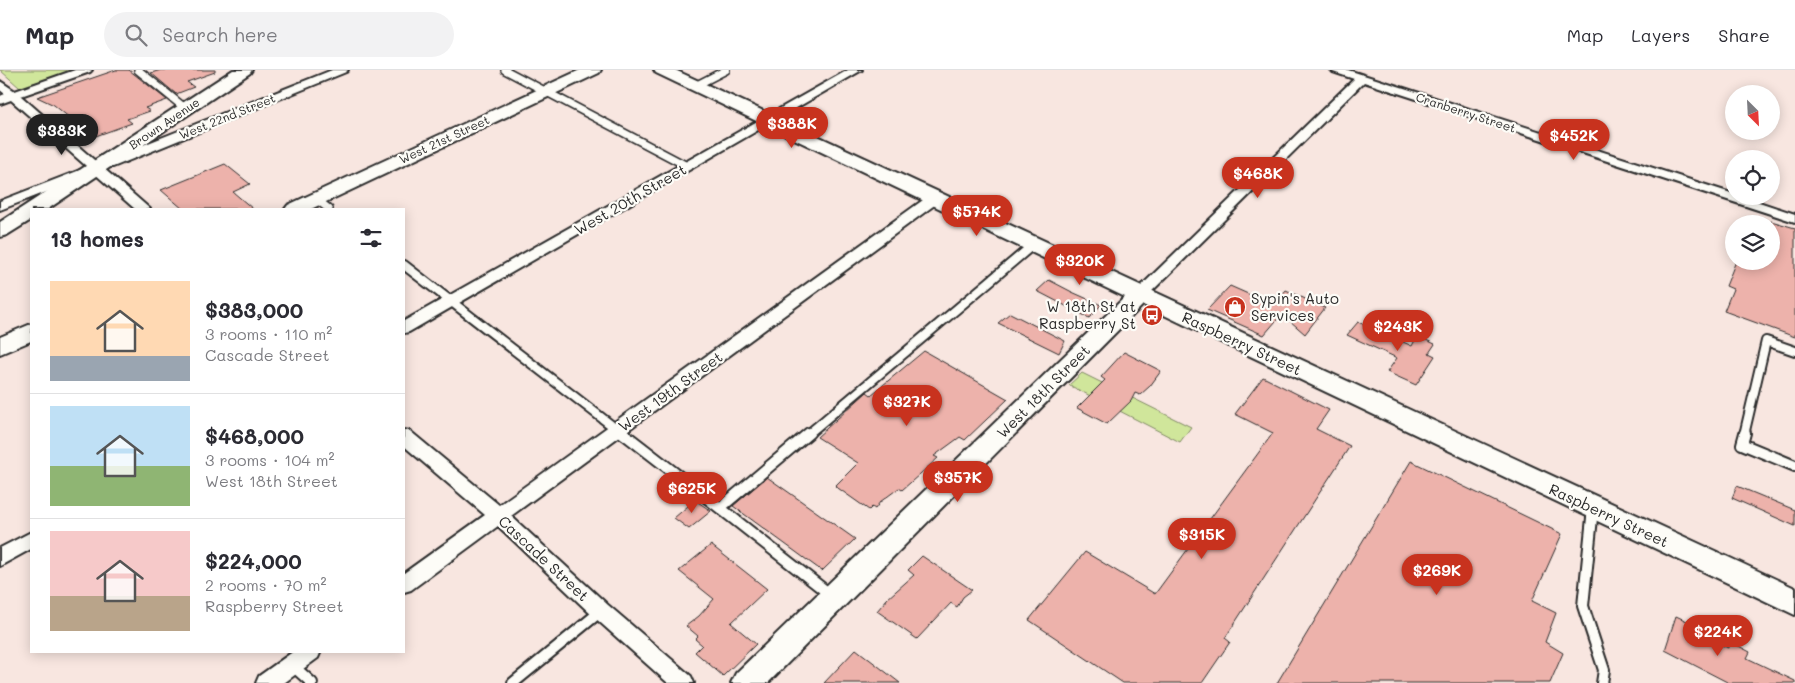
<!DOCTYPE html>
<html lang="en">
<head>
<meta charset="utf-8">
<style>
	body { margin:0; font-family:Mali,sans-serif; background:#f2f2f3; color:#2b2b33; height:100vh; display:flex; flex-direction:column; font-size:19px; white-space:nowrap }
	* { box-sizing:border-box; margin:0 }
	p { font-size:16px; color:#7c7c81 }
	.icon { flex:none; width:28px; height:28px; fill:none; stroke:currentColor; stroke-width:2; stroke-linecap:round; stroke-linejoin:round }
	.map { position:relative; flex:1; overflow:hidden }
	.sheet { position:absolute; left:30px; top:138px; width:375px; height:445px; display:flex; flex-direction:column; background:#fff; border-radius:0px; box-shadow:0 2px 12px #0003 }
	.sheet>* { flex:none }
	.needle { width:32px; rotate:156deg }
	.buttons { position:absolute; left:1725px; top:15px; display:grid; gap:10px }
	.buttons a { display:grid; place-items:center; width:55px; height:55px; border-radius:50%; background:#fff; box-shadow:0 2px 12px #0003; font-size:25px }
	.price { position:absolute; translate:-50% -42px; padding:0 11px; border-radius:18px; background:#c8321e; color:#fff; font-size:16px; line-height:32px; filter:drop-shadow(0 1px 2px #0008) }
	.price::after { content:''; position:absolute; left:50%; top:30px; width:15px; height:11px; margin-left:-8px; background:inherit; clip-path:polygon(0 0,100% 0,50% 100%) }
	.price.on { background:#222; color:#fff }
	ul { padding:0; list-style:none }
	li { display:flex; align-items:center; gap:15px; height:125px; padding:0 20px }
	li+li { border-top:1px solid #e1e1e2 }
	li span { display:grid; place-items:center; flex:none; width:140px; height:100px; border-radius:0px; color:#555 }
	li>.icon { margin-inline-start:auto }
	span .icon { width:60px; height:60px; fill:#fffc; stroke-width:1 }
	li b { font-size:21px }
	h2 { display:flex; justify-content:space-between; align-items:center; height:60px; padding:0 20px; font-size:21px }
	header { display:flex; align-items:center; gap:30px; box-sizing:border-box; height:70px; padding:0 25px; background:#fff; border-bottom:1px solid #e1e1e2 }
	header strong { font-size:24px }
	nav { display:flex; gap:28px; margin-inline-start:auto; font-size:18px }
	.search { width:350px; height:45px; background:#f2f2f3; display:flex; align-items:center; gap:12px; box-sizing:border-box; padding:0 18px; border-radius:28px; color:#7c7c81; font-size:19px }
	.map>svg:first-child { display:block }
</style>
</head>
<body>
<header>
<strong>Map</strong>
<div class="search"><svg class="icon" aria-label="search" viewBox="0 0 24 24"><circle cx="10" cy="10" r="6"/><path d="M15 15l6 6"/></svg>Search here</div>
<nav><a>Map</a><a>Layers</a><a>Share</a></nav>
</header>
<div class="map">
<svg width="1795" height="613" viewBox="0 0 1795 613">
	<rect width="100%" height="100%" fill="#f8e6e0"/>
	<filter id="ink" filterUnits="userSpaceOnUse"><feTurbulence type="fractalNoise" baseFrequency=".02" numOctaves="2"/><feDisplacementMap in="SourceGraphic" scale="10" xChannelSelector="R" yChannelSelector="G"/><feConvolveMatrix kernelMatrix="1 2 1 2 8 2 1 2 1" color-interpolation-filters="sRGB"/></filter>
	<g filter="url(#ink)">
		<!-- green -->
		<path fill="#d0e69b" stroke="#7e8863" d="M0,0H73L20,18Z
			M1082,303L1191,357L1180,372L1069,315Z"/>
		<!-- building -->
		<path fill="#edb2ab" stroke="#2b2b2b" d="M116,0H129L167,30L145,38L150,41L127,49L132,53L93,67L54,35L37,27Z
			M161,0H215V2L187,12L194,17L176,24L151,3Z
			M225,94L250,114L233,122L253,139H183L161,120Z
			M1771,151L1795,158V267L1724,241L1733,219L1726,216L1736,191H1771Z
			M1049,210L1072,222L1101,235L1089,248L1037,221Z
			M1230,216L1273,235L1286,220L1325,238L1305,264L1282,244L1264,265L1207,240Z
			M1010,243L1065,271L1059,283L998,253Z
			M1358,252L1412,276L1417,266L1435,274L1429,283L1435,286L1416,315L1387,302L1397,288L1347,265Z
			M924,281L1008,329L965,370L960,367L934,386L938,388L902,420L899,418L880,432L875,439L872,437L869,440L835,416L858,393L817,367L867,322L871,325Z
			M1124,282L1161,301L1150,316L1140,325L1135,323L1131,331L1107,354L1077,338L1105,310L1101,307Z
			M1263,307L1329,340L1316,359L1350,376L1225,568L1230,572L1202,613H1123L1029,550L1085,482L1155,524L1273,363L1235,344Z
			M1411,391L1562,464L1532,531L1556,543L1545,572L1563,583L1550,613H1277Z
			M767,407L855,469L822,501L733,436Z
			M1737,416L1795,440V456L1732,428Z
			M695,430L711,441L689,459L674,448Z
			M711,475L767,519L731,553L756,574L723,606L695,582L702,575L695,569L698,566L686,556L699,546L714,529L679,501Z
			M922,486L972,520L963,527L957,537L951,533L917,569L877,541L887,529L914,505L908,500Z
			M1676,546L1700,557L1698,563L1728,578L1729,571L1750,582L1747,588L1795,611V613H1729L1665,580Z
			M856,579L900,613H824Z"/>
		<g fill="none" stroke-linecap="round" stroke-linejoin="round">
			<!-- lane-far2 casing -->
			<g stroke="#2b2b2b" stroke-width="10">
				<path id="lane-far2" d="M138,0L186,39
					M505,0L687,96
					M695,16L726,0
					M316,129L329,139"/>
			</g>
			<!-- lane-far1 casing -->
			<g stroke="#2b2b2b" stroke-width="12">
				<path id="lane-far1" d="M404,195L624,365
					M807,365L1034,174
					M1744,365L1766,271L1795,281"/>
			</g>
			<!-- lane casing -->
			<g stroke="#2b2b2b" stroke-width="14">
				<path id="lane" d="M623,363L720,438L809,363
					M1745,363L1742,374L1795,396
					M720,438L832,526
					M1593,438L1583,536L1604,600L1602,613
					M292,595L312,613
					M513,613L601,541"/>
			</g>
			<!-- street casing -->
			<g stroke="#2b2b2b" stroke-width="4">
				<path id="street" d="M75,0H92L90,2L21,26L150,139H135L11,30L0,34V26L5,24L0,20V11L15,21Z
					M332,0H348L346,2L113,97H103L102,94L103,91Z
					M848,0H862L409,262L404,263V251Z
					M1331,0H1348L1734,124V126H1741L1795,144V152L1364,12L1145,228H1135L1133,225L1135,222L1354,9L1333,2Z
					M80,100L86,104L85,107L0,140V131Z
					M935,124L940,125L942,128L940,131L511,446L608,535L691,606L694,613H668L594,547L498,456L411,520L404,522V503L485,445L404,376V360L410,361L499,435L930,125Z
					M31,462V479L0,496V478Z
					M294,581H321L318,588L284,613H256L259,606Z"/>
			</g>
			<!-- secondary casing -->
			<g stroke="#2b2b2b" stroke-width="4">
				<path id="secondary" d="M233,0H252L250,3L48,139H31V150L7,165L0,167V152Z
					M580,0H601L599,3L311,139H285L288,135Z
					M654,0H675L1795,518V545L1143,235L768,613H731L736,603L1125,227L656,3Z
					M31,254V271L0,284V267Z"/>
			</g>
			<!-- lane-far2 -->
			<use href="#lane-far2" stroke="#fdfcf7" stroke-width="7"/>
			<!-- lane-far1 -->
			<use href="#lane-far1" stroke="#fdfcf7" stroke-width="8"/>
			<!-- lane -->
			<use href="#lane" stroke="#fdfcf7" stroke-width="10"/>
			<!-- street -->
			<use href="#street" fill="#fdfcf7" fill-rule="evenodd"/>
			<!-- secondary -->
			<use href="#secondary" fill="#fdfcf7" fill-rule="evenodd"/>
		</g>
	</g>
	<!-- icons -->
	<defs>
		<g id="shop-disc" transform="scale(1.125)"><circle r="9.5" fill="#c8321e" stroke="#fdfcf7"/><path d="M-5-2.5h2.3a2.7 3.5 0 0 1 5.4 0H5L5.5 6h-11ZM-1.5-2.5h3a1.5 2.3 0 0 0-3 0Z" fill="#fff"/></g>
		<g id="bus-disc" transform="scale(1.125)"><circle r="9.5" fill="#c8321e" stroke="#fdfcf7"/><path d="M-5-6H5V4H4V6H2V4H-2V6H-4V4H-5ZM-3.5-4V0h7V-4ZM-3.5 1.2v1.5H-2V1.2ZM2 1.2v1.5H3.5V1.2Z" fill="#fff"/></g>
	</defs>
	<g fill-rule="evenodd">
		<use href="#shop-disc" x="1235" y="237"/>
		<use href="#bus-disc" x="1152" y="245"/>
	</g>
	<g text-anchor="middle" dominant-baseline="central" stroke-width="4.5" stroke-linejoin="round" paint-order="stroke">
		<!-- far-street labels -->
		<g font-size="12" fill="#2b2b2b" stroke="#fdfcf7">
			<text transform="translate(1466 42) rotate(18)">Cranberry Street</text>
			<text transform="translate(227 46) rotate(-22)">West 22nd Street</text>
			<text transform="translate(164 53) rotate(-34)">Brown Avenue</text>
			<text transform="translate(444 69) rotate(-25)">West 21st Street</text>
		</g>
		<!-- street labels -->
		<g font-size="15" fill="#2b2b2b" stroke="#fdfcf7">
			<text transform="translate(630 129) rotate(-30)">West 20th Street</text>
			<text transform="translate(1242 273) rotate(25)">Raspberry Street</text>
			<text transform="translate(670 321) rotate(-36)">West 19th Street</text>
			<text transform="translate(1043 321) rotate(-45)">West 18th Street</text>
			<text transform="translate(1609 445) rotate(25)">Raspberry Street</text>
			<text transform="translate(544 488) rotate(43)">Cascade Street</text>
		</g>
		<!-- poi labels -->
		<g font-size="15" fill="#2b2b2b" stroke="#fdfcf7" text-anchor="start">
			<text x="1251" y="228">Sypin's Auto<tspan x="1251" dy="17">Services</tspan></text>
			<text x="1136" y="236" text-anchor="end">W 18th St at<tspan x="1136" dy="17">Raspberry St</tspan></text>
		</g>
	</g>
</svg>
<div class="buttons">
<a><svg class="needle" viewBox="-14 -14 28 28"><path d="M0-13l5 13h-10z" fill="#e53935"/><path d="M0 13l5-13h-10z" fill="#7c7c81"/></svg></a>
<a><svg class="icon" aria-label="locate" viewBox="0 0 24 24"><circle cx="12" cy="12" r="6"/><path d="M12 2v4M12 18v4M2 12h4M18 12h4"/></svg></a>
<a><svg class="icon" aria-label="layers" viewBox="0 0 24 24"><path d="M12 4l9 5-9 5-9-5zM3 14l9 5 9-5"/></svg></a>
</div>
<b class="price" style="left:792px;top:79px">$388K</b>
<b class="price on" style="left:62px;top:86px">$383K</b>
<b class="price" style="left:1574px;top:91px">$452K</b>
<b class="price" style="left:1258px;top:129px">$468K</b>
<b class="price" style="left:977px;top:167px">$574K</b>
<b class="price" style="left:1080px;top:216px">$320K</b>
<b class="price" style="left:1398px;top:282px">$243K</b>
<b class="price" style="left:907px;top:357px">$327K</b>
<b class="price" style="left:958px;top:433px">$357K</b>
<b class="price" style="left:692px;top:444px">$625K</b>
<b class="price" style="left:1202px;top:490px">$315K</b>
<b class="price" style="left:1437px;top:526px">$269K</b>
<b class="price" style="left:1718px;top:587px">$224K</b>
<section class="sheet">
<h2>13 homes<svg class="icon" aria-label="filters" viewBox="0 0 24 24"><path d="M4 7h16M4 17h16"/><circle cx="9" cy="7" r="2"/><circle cx="15" cy="17" r="2"/></svg></h2>
<ul>
<li><span style="background:linear-gradient(#ffd9b3 75%,#9aa5b1 0)"><svg class="icon" aria-label="home" viewBox="0 0 24 24"><path d="M3 11l9-7 9 7M6 9v11h12V9"/></svg></span><div><b>$383,000</b><p>3 rooms · 110 m²</p><p>Cascade Street</p></div></li>
<li><span style="background:linear-gradient(#bfe0f5 60%,#8fb573 0)"><svg class="icon" aria-label="home" viewBox="0 0 24 24"><path d="M3 11l9-7 9 7M6 9v11h12V9"/></svg></span><div><b>$468,000</b><p>3 rooms · 104 m²</p><p>West 18th Street</p></div></li>
<li><span style="background:linear-gradient(#f6c9c9 65%,#b9a48a 0)"><svg class="icon" aria-label="home" viewBox="0 0 24 24"><path d="M3 11l9-7 9 7M6 9v11h12V9"/></svg></span><div><b>$224,000</b><p>2 rooms · 70 m²</p><p>Raspberry Street</p></div></li>
</ul>
</section>
</div>
</body>
</html>
